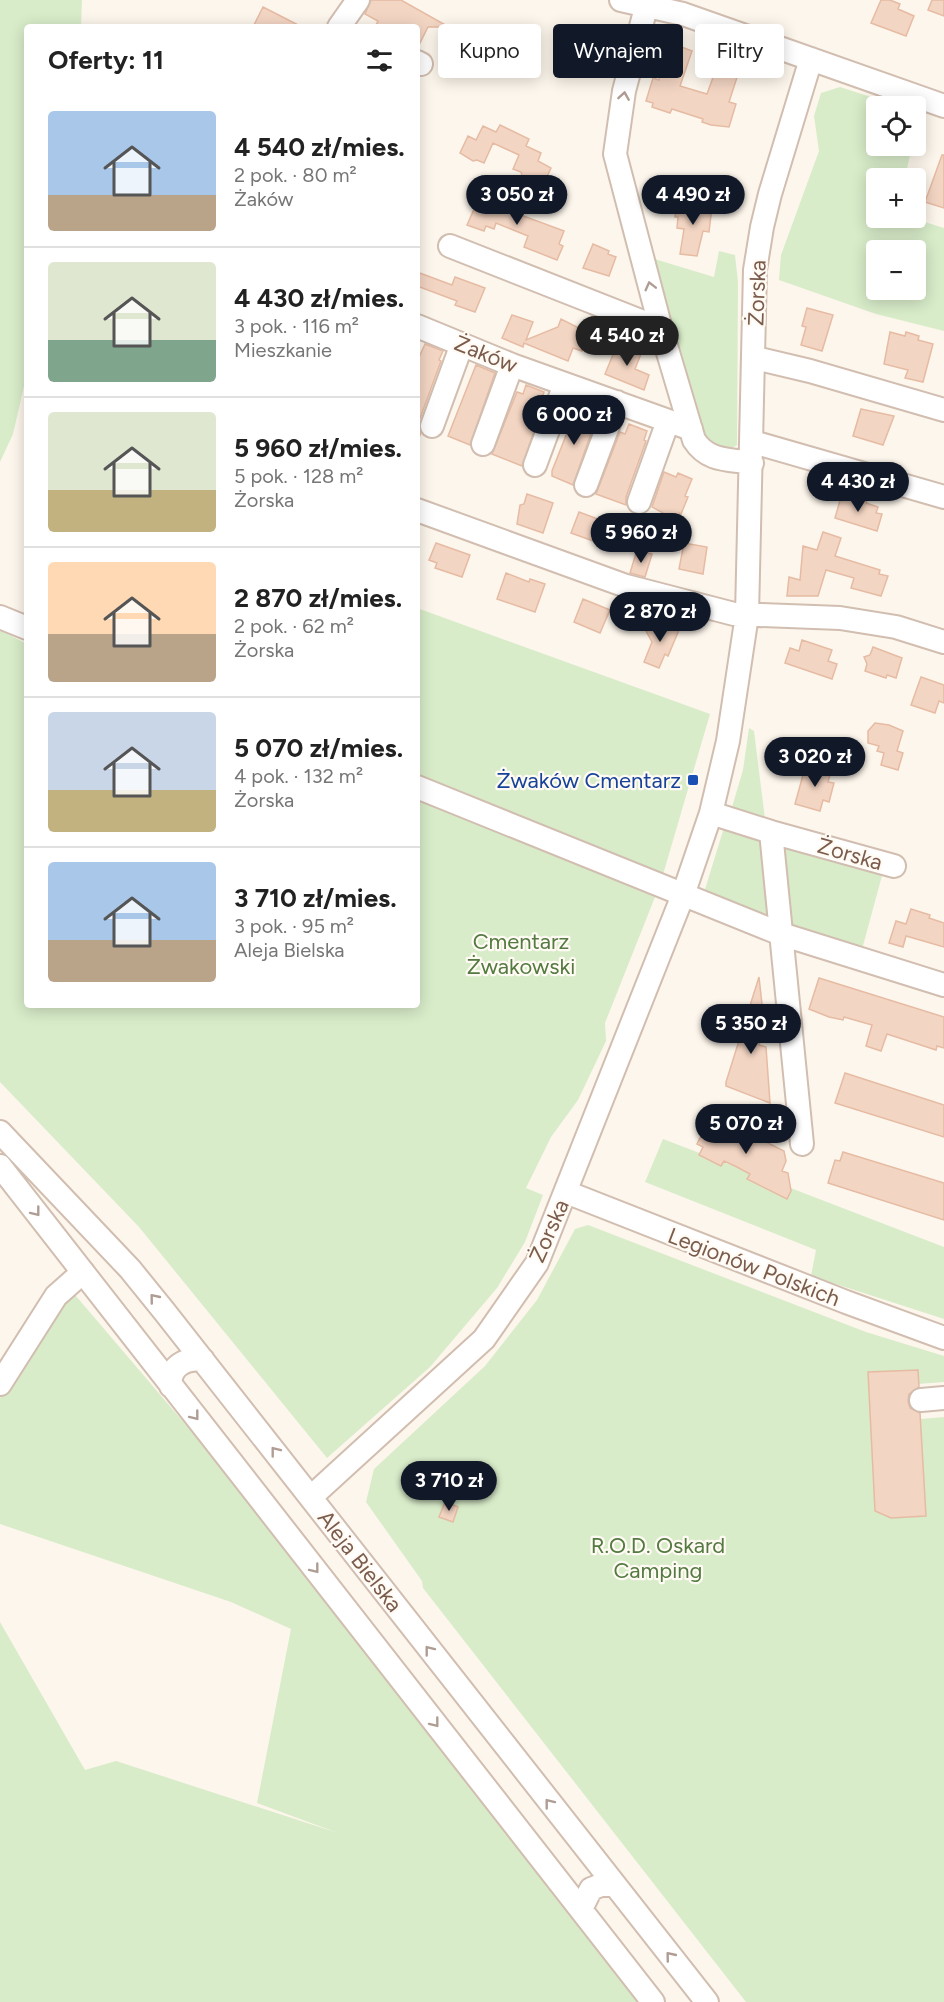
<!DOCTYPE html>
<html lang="pl">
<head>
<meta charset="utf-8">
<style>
	body { margin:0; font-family:Figtree,sans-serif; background:#f6f6f6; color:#222; height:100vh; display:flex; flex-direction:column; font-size:22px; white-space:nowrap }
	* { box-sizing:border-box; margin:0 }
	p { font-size:20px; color:#767676 }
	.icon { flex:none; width:33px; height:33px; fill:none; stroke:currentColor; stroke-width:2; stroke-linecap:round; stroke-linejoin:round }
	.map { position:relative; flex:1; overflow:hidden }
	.details { position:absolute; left:24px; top:24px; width:396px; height:984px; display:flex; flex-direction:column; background:#fff; border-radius:6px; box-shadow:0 3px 15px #0003 }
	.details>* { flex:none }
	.top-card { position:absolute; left:438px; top:24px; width:416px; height:54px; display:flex; gap:12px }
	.tools { position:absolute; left:866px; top:96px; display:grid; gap:12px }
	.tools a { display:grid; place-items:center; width:60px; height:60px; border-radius:6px; background:#fff; box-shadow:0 3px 15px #0003; font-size:30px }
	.price { position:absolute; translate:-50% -51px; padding:0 14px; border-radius:21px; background:#111827; color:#fff; font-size:20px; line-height:39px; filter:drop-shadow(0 2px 3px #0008) }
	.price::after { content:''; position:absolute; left:50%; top:36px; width:18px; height:14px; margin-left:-9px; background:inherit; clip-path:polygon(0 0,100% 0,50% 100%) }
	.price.on { background:#222; color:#fff }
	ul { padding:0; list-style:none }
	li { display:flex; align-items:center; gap:18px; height:150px; padding:0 24px }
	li+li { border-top:2px solid #e0e0e0 }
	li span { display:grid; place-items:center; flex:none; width:168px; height:120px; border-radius:6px; color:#555 }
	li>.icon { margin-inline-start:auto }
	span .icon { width:72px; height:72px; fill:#fffc; stroke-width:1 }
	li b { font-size:26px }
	h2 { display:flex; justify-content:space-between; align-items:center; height:72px; padding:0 24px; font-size:26px }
	.tag { padding:0 21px; border-radius:6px; background:#fff; box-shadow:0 3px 15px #0003; font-size:21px; line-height:54px }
	.tag.on { background:#111827; color:#fff }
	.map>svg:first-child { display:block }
</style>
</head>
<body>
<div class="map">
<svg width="944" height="2002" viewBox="0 0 944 2002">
	<rect width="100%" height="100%" fill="#fdf6ec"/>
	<!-- green -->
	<path fill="#d8ecc9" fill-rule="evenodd" d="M0,0H82L81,27H27V373L13,434L0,462Z
		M840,87L899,106H876V146H912L905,178H876V218H912L944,228V331L876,314L779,280L781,255L819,151L814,116L821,93ZM876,250H915V290H876Z
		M719,251L735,255L738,282L737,445L729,450L706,446L648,257L714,277Z
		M417,608L710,714L662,878L417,778Z
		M0,630L27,644V1005H417V798L655,897L605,1023L606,1041L578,1100L551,1137L526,1188L543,1195L525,1242L497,1288L430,1367L327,1458L139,1227L0,1082Z
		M749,728L754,731L766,827L730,814L743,770Z
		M726,821L766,835L775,927L702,899Z
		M778,840L883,872L861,953L786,929Z
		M663,1139L944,1247V1319L811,1276L816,1250L645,1182Z
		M588,1225L866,1332L944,1356V1382L918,1384L921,1419L944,1417V2002H746L423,1588L422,1581L366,1502L374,1469L485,1366L537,1300L575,1229Z
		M67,1291L76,1296L284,1540L636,1995V2002H0V1622L85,1770L116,1761L338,1833L257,1803L291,1629L231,1602L0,1524V1398Z"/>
	<!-- building -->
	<path fill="#f3d5c3" stroke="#e6bba3" stroke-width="1.5" d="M371,0H401L449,27H428L417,49V27H375L378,21L365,14Z
		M881,0H890L900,4L898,9L914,16L906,36L871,23Z
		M932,0H944V16L928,10Z
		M263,7L302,27H253Z
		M671,43L692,51L680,86L707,94L720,58L741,65L729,102L736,104L729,127L711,125L702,122L703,119L672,109L670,113L652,107L653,103L646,101L653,78L659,80Z
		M500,125L529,139L526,146L541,153L538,161L551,168L544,183L530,176L523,179L521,172L513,169L519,155L493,143L484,163L477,160L473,161L460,153L468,136L476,140L483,126L496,132Z
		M942,155H944V208L925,202Z
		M490,193L505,199L502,208L564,231L559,244L563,246L557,260L524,247L528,236L496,223L494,229L486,226L484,231L467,225L479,198L487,201Z
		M677,202L712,207L709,232L703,231L697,256L680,254L684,229L677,228L678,217H675Z
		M593,244L609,251L608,254L616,257L609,276L583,268Z
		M417,272L452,285L455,277L485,288L475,312L455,305L457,301L417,286Z
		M807,308L833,315L822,351L801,345L806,327L802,326Z
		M512,315L533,322L526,340L558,327L561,319L589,333L582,351L573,348L568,361L524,343L523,347L502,338Z
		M890,332L905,336L906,332L919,336L918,340L933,344L923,382L905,378L908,370L884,364Z
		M628,343L631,350L641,354L635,369L649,375L644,390L605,374L617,345L622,346Z
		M425,344L443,351L439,360L441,361L419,421L421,433L418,440L417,362Z
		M476,365L495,373L470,445L448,436Z
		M526,385L544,392L541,401L544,403L522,466L492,454L517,392L523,394Z
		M578,405L596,412L593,421L595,422L573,485L552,476V471Z
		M861,409L894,416L883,445L853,436Z
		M629,424L647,431L644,440L646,441L626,497V505L596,494L620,432L625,434Z
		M664,472L676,477L678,473L692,479L685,496L688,497L681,514L679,513L676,520L652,507Z
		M527,494L553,503L543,533L517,524L520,505L524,504Z
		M846,494L867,500L866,503L878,507L876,513L882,514L877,531L835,518L841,497L845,498Z
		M579,512L603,521L596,542L571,533Z
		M823,532L841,538L835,556L880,570L879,574L888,576L881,596L851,588L854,578L826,570L818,596H787L789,577L800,580L803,546L817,550Z
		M436,543L470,555L462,577L435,568L437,563L429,560Z
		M684,543L707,547L703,574L679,569Z
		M637,550L652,554L645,577L630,573Z
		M506,573L529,582L530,579L545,584L535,612L497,599Z
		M583,599L610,610L600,633L574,622Z
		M655,621L666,625L672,622L673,628L679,630L668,656L665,654L659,668L644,662L652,642L646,631L652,629Z
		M802,640L832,650L828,661L837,664L832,679L785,663L790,648L799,651Z
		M873,647L902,658L896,678L887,675L886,678L865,671L867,664L864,657L870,655Z
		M921,677L944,685V703L939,701L935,713L911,705Z
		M875,723L889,725L903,731L897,751L903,753L898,770L881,765L884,753L877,751L879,746L868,743V731Z
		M806,764L831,771L828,782L834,783L829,802L823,800L820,811L795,804Z
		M911,909L930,915L929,918L944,923V947L906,936L903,947L889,943L896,921L906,924Z
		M759,977L764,1022L759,1045L766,1047L770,1103L726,1086V1082Z
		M819,978L944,1017V1048L937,1046L936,1050L887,1034L881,1051L866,1046L872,1025L844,1017L843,1020L829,1017L809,1009Z
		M845,1073L944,1105V1137L835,1103Z
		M712,1115L739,1128L740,1125L763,1137L762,1140L784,1151L786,1161L782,1171L788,1173L791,1191L787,1199L747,1179L750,1174L737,1167L724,1161L721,1166L699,1155L703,1147L697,1144Z
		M843,1152L944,1183V1220L828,1183L835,1160L840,1161Z
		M918,1370L919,1387L909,1394L908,1401L910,1408L920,1413L926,1516L891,1518L875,1511L868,1372Z
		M445,1502L458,1507L453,1522L439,1517Z"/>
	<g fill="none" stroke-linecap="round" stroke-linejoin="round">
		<!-- minor casing -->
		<g stroke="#d1beb0" stroke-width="26">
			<path id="minor" d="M621,0L683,14L944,106
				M648,0L624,91L615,154L661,329L694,440C708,462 729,459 752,463
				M339,27L358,0
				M417,62L421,64
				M450,246L661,329
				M417,326L512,365L691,429
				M755,358L810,371L944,410
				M432,426L462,344
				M753,442L944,497
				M483,444L512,365
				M535,465L565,384
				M586,485L617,402
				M639,502L668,421
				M417,510L626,586L734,614L840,618L896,627L944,642
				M0,617L27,628
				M417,787L781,934L944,985
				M711,813L771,832L894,866
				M771,832L802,1144
				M0,1132L130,1269L164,1311L707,2002
				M0,1166L653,2002
				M566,1192L846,1302L944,1338
				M0,1384L56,1296L83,1272
				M171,1386C168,1367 186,1357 203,1360
				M921,1400L944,1398
				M311,1497L484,1339L537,1263L683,895L711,813L728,741L747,615L755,270L762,227L770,194L811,59
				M581,1909L591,1889L601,1885H613"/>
		</g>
		<!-- minor -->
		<use href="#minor" stroke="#fff" stroke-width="22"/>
	</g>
	<!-- one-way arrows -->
	<defs><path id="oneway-chevron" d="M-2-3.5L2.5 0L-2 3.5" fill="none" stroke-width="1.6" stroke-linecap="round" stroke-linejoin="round" transform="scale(1.5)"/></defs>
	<g stroke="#af9d94">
		<use href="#oneway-chevron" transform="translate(624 96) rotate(-81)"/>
		<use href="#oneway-chevron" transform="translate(650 286) rotate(-104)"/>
		<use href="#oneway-chevron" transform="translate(36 1212) rotate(52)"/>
		<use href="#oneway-chevron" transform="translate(154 1298) rotate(-129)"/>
		<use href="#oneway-chevron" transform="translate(195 1416) rotate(52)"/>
		<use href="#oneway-chevron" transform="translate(275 1451) rotate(-128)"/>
		<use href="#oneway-chevron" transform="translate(315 1569) rotate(52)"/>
		<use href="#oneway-chevron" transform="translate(429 1650) rotate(-128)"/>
		<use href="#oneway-chevron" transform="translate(435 1723) rotate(52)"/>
		<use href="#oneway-chevron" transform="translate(549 1803) rotate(-128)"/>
		<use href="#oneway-chevron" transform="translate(670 1956) rotate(-129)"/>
	</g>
	<!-- markers -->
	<rect fill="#1a4fb4" stroke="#fffaf3" stroke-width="2" x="687" y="774" width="12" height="12" rx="3"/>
	<g text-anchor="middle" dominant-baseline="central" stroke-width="4.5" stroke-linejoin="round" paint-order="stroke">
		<!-- street labels -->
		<g font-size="22" fill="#7a5c4d" stroke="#fffaf3">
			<text transform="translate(757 293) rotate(-88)">Żorska</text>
			<text transform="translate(486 354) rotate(22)">Żaków</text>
			<text transform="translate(850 854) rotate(16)">Żorska</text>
			<text transform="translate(549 1231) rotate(-66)">Żorska</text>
			<text transform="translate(754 1267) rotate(21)">Legionów Polskich</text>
			<text transform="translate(360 1561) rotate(52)">Aleja Bielska</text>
		</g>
		<!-- transit labels -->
		<g font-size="22" fill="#164399" stroke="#fffaf3" text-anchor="end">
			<text x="681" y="780">Żwaków Cmentarz</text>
		</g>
		<!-- park labels -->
		<g font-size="22" fill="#537a41" stroke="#fffaf3">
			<text x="521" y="941">Cmentarz<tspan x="521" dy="25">Żwakowski</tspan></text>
			<text x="658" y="1545">R.O.D. Oskard<tspan x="658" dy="25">Camping</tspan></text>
		</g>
	</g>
</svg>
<div class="tools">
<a><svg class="icon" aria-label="locate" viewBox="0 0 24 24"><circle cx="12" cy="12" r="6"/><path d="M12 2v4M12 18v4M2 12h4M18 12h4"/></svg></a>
<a>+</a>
<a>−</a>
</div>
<b class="price" style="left:517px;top:226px">3 050 zł</b>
<b class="price" style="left:693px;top:226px">4 490 zł</b>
<b class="price on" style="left:627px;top:367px">4 540 zł</b>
<b class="price" style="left:574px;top:446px">6 000 zł</b>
<b class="price" style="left:858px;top:513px">4 430 zł</b>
<b class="price" style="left:641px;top:564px">5 960 zł</b>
<b class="price" style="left:660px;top:643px">2 870 zł</b>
<b class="price" style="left:815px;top:788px">3 020 zł</b>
<b class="price" style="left:751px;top:1055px">5 350 zł</b>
<b class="price" style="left:746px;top:1155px">5 070 zł</b>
<b class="price" style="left:449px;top:1512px">3 710 zł</b>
<div class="top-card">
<a class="tag">Kupno</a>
<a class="tag on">Wynajem</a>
<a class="tag">Filtry</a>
</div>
<section class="details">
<h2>Oferty: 11<svg class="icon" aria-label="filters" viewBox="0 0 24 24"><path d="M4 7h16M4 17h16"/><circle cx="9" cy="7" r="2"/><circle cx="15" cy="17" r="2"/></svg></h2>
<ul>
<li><span style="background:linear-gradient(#a9c7e8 70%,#b9a48a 0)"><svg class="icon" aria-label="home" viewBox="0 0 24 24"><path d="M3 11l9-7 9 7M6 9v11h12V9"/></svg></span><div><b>4 540 zł/mies.</b><p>2 pok. · 80 m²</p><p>Żaków</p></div></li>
<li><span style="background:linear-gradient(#dfe7d0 65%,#7fa58c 0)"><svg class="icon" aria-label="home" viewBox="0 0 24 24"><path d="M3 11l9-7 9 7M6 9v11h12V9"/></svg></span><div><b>4 430 zł/mies.</b><p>3 pok. · 116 m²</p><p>Mieszkanie</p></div></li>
<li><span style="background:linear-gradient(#dfe7d0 65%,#c2b280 0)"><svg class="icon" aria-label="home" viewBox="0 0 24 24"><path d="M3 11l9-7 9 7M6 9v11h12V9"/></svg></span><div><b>5 960 zł/mies.</b><p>5 pok. · 128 m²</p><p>Żorska</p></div></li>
<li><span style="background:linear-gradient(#ffd9b3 60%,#b9a48a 0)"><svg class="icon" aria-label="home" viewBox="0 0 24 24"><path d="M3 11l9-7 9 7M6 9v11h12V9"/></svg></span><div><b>2 870 zł/mies.</b><p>2 pok. · 62 m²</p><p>Żorska</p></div></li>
<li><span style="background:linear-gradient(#c9d6e8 65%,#c2b280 0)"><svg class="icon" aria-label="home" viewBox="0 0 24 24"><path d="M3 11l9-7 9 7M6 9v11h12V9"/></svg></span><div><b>5 070 zł/mies.</b><p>4 pok. · 132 m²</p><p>Żorska</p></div></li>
<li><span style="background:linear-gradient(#a9c7e8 65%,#b9a48a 0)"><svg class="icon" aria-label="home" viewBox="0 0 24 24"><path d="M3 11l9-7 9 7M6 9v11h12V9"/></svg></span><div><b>3 710 zł/mies.</b><p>3 pok. · 95 m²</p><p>Aleja Bielska</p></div></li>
</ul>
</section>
</div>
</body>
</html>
